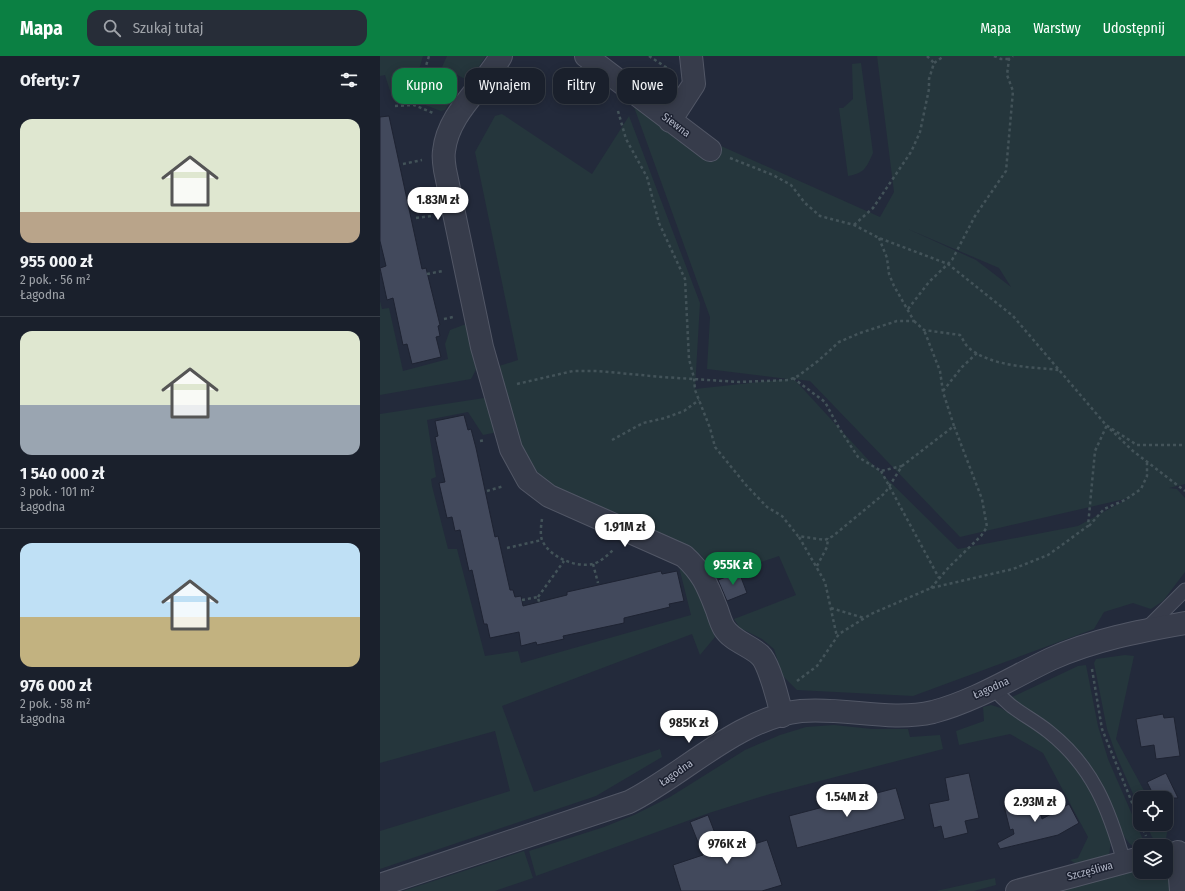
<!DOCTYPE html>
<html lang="pl">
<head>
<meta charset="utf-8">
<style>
	body { margin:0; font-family:"Fira Sans Condensed",sans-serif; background:#272d38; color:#f1f3f6; height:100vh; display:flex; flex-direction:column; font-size:15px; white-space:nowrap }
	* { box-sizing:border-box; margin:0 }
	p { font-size:13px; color:#9fa3a9 }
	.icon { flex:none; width:22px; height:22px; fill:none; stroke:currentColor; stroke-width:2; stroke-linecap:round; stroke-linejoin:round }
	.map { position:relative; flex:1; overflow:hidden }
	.side { display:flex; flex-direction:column; background:#1a202c; width:380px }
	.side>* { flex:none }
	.guide { position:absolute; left:12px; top:12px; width:380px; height:36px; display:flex; gap:8px }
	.fabs { position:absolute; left:753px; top:735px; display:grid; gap:8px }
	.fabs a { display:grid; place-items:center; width:40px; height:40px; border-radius:8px; background:#1a202c; box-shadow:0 2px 10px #0003,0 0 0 1px #383e48; font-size:20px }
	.price { position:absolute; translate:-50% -34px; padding:0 9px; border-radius:14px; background:#fff; color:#222; font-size:13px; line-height:26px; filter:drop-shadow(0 1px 2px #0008) }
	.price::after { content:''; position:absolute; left:50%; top:24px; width:12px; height:9px; margin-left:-6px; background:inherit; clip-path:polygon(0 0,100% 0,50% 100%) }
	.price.selected { background:#0b8043; color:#fff }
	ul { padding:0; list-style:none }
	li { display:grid; align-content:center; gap:8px; height:212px; padding:0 20px }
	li+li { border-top:1px solid #383e48 }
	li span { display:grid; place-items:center; height:124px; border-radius:12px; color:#555 }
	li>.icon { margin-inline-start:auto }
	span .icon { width:72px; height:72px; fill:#fffc; stroke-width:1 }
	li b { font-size:17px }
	h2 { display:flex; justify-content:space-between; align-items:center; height:48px; padding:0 20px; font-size:17px }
	.chip { padding:0 14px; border-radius:12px; background:#1a202c; box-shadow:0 2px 10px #0003,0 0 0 1px #383e48; font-size:14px; line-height:36px }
	.chip.selected { background:#0b8043; color:#fff }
	header { display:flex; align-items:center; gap:24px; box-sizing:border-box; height:56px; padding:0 20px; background:#0b8043; color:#fff }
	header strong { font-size:19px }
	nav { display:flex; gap:22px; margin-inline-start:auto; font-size:14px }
	.search { width:280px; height:36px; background:#272d38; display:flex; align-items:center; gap:10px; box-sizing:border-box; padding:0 14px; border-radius:12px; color:#9fa3a9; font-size:15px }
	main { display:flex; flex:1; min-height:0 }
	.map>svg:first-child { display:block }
</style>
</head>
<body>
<header>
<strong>Mapa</strong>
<div class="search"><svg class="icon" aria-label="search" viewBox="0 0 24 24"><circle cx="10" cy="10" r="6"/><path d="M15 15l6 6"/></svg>Szukaj tutaj</div>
<nav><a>Mapa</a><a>Warstwy</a><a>Udostępnij</a></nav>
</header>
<main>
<section class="side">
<h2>Oferty: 7<svg class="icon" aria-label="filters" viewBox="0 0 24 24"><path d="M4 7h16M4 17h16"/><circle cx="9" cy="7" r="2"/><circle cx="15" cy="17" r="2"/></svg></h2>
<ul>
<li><span style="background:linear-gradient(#dfe7d0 75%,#b9a48a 0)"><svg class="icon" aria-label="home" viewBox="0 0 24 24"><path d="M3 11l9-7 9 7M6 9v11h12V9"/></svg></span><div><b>955 000 zł</b><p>2 pok. · 56 m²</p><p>Łagodna</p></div></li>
<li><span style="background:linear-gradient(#dfe7d0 60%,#9aa5b1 0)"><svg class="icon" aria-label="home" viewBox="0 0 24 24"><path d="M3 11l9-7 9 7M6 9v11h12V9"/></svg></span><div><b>1 540 000 zł</b><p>3 pok. · 101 m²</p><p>Łagodna</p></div></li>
<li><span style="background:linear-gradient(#bfe0f5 60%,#c2b280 0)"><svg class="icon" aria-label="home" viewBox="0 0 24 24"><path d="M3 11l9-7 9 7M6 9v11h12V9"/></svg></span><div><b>976 000 zł</b><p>2 pok. · 58 m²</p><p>Łagodna</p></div></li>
</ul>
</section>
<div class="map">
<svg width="805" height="835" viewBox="0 0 805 835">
	<rect width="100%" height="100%" fill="#232a3b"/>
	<!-- green -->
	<path fill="#25363c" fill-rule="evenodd" d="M0,0H43L31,41L21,43L20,40L12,41L5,19L0,20Z
		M67,0H106L89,25L62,11Z
		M497,0H805V428L789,432L797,433L805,442V516L783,545L771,553L753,547L724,556L714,573L533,640L417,634L402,619L394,593L382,583L360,572L354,563L416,539L399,500L336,521L321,499L298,485L192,444L164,426L141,392L119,310L138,304L95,96L115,60L122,58L212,118L249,60L320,247L315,333L408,323L327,313L330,261L254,51L500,161L514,136ZM528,173L619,212L631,231L596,204ZM414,323L430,325L580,481L749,442L698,470L578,493L493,409Z
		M481,7L493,97C486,112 485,117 468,120L459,52H463L473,43L472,8Z
		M44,32L70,46L65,54L61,55L40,47Z
		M0,245L2,253L9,252L23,315L68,303L65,288L70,274L86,268L99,308L91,323L0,339Z
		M104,342L111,345L118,376L103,379L88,356L47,364L56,421L51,423L52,430L68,493H77L105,600L138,595L141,607L311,559L299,511L313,519L335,581L320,599L312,578L122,650L154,736L280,693L282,701L216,740L0,813V775L130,735L115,675L0,707V358Z
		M745,599L754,600L736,683L768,742H760V754L737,701L727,673L714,607L716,603Z
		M706,609L718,670L728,703L764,786L760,787V793C742,790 739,763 731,749C716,724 700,692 677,674C664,664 649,656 635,647L630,642L698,610Z
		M611,649L621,652L677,689L697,712L716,739L731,784L729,800L698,809L690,804L698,802L708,781L663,697L630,678L579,689L576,675L604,665L603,651Z
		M454,669L492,673H528L530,681L560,679L563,693L390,738L329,757L156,820L149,795L224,771L254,759L290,741L365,694L400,679L426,671Z
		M766,768H782L788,771L786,783L781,786L780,783H773Z
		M144,795L153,822L115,835H23Z
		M760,812V816H784L789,822L792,835H680V833Z
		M615,822L616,829L594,835H556Z"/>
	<!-- building -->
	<path fill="#42495c" stroke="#1e2332" d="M9,60L42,213L46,212L60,269L58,270L60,280L56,281L61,301L32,308L27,288L23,289L13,242L7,244L0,212L6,210L0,185V61Z
		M84,359L88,374L91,373L96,392L115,481L118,480L130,534H133L135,541L141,540L143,550L187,539V536L281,515L282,518L297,515L304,545L289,548L290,551L244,562V567L183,580L184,583L157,589L156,586L141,590L139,576L110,582L107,568H104L92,514L89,515L80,474L75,475L72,461L67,462L59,427L65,426L55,381L58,380L55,365Z
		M359,516L367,537L347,545L338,524Z
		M783,658L784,662L794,661L800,700L776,703L774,689L761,691L756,663Z
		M589,717L599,762L585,765L588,777L564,783L561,770L554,772L549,748L569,744L565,722Z
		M786,717L798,742H775L767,726Z
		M516,732L525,763L417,792L409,760Z
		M657,742L662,763L689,748L699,767L678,779L620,793L617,787L634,778L633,773L630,774L624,750Z
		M328,759L343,798L387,784L402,829L382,835H301L293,809L323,799L310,766Z"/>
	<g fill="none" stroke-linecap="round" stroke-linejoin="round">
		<!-- service casing -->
		<g stroke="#525766" stroke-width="15">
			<path id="service" d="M767,572L805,534
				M614,632C630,654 648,659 669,676C713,711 729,753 744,806"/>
		</g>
		<!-- minor casing -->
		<g stroke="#525766" stroke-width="24">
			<path id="minor" d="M121,0C103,32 68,57 64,95C63,101 64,108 65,114L102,291L131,393L148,424L169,440L304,500C323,517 328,531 337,554C339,560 341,567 344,572C352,585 369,589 380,599C389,607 399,647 402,660
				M206,0L330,94
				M290,65L314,28L311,0
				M798,796L801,835
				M0,829L249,746C303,719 358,662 421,655C465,651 509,666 553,656C595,645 633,621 671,603C713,584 760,575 805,567
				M637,835L760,802"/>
		</g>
		<!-- path -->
		<path stroke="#435359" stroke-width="2.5" stroke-dasharray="3 3" stroke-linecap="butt" d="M269,0L290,14
			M547,0L554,7
			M614,0L621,3H629
			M34,49L49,0
			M15,50L34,49L53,57
			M238,55L246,83L267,121L279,167L305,223L309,303L314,322L315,334L330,372L335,391L366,429L387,451L402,460L418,480L445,484L453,480L505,437L522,410L574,370L563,336L560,315L544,274
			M350,102L393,119L411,129L425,147L440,160L474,169L499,182L568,208L633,260L726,369L757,389H805
			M23,108L42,104
			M36,162L51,160
			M474,169L493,152L531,96L540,76L549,33V23L554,7L564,0
			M47,218L63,215
			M528,253L549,226L572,204L595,160L626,115L633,35L627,19L629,3L633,0
			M64,263L73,261
			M534,265L544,274L580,279C583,283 585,289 589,292C612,311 651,311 679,314
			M413,322L445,346L459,372L478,401L501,415L522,410
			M137,328L193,315H218L282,321L359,326L409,324L418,320L438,305L459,286L480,277L517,265H534L514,230L509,218L507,202L499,182
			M563,335L582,311L597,297
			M730,373L753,395L805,435
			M232,384L263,367L285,362L304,355L319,344
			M100,385L105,384
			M501,415L559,522
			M107,435L124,430
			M162,463C161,469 160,479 162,484C169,501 196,512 213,508C220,506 228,499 233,494
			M709,470L724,453L745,444L761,433L767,420V407
			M419,481L445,526L457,581
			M127,492L162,484
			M213,508L218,527
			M437,510L447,491L448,482
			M551,532L569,511L601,480L607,471L602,443L574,370
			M158,541L184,505
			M142,544L158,541L159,546
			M451,552L484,562
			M712,613L722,673L760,766
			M417,625L437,610L459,578L491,558L551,532L633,513L668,499L708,470L715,395L727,369
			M761,768L766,780"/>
		<!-- service -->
		<use href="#service" stroke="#373c4b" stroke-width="13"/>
		<!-- minor -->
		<use href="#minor" stroke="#373c4b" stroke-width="22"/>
	</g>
	<g text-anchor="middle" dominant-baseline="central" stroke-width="3" stroke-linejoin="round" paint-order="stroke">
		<!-- street labels -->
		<g font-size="11" fill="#b2b7c7" stroke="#1c2130">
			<text transform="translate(296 69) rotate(37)">Siewna</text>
			<text transform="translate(611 632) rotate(-24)">Łagodna</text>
			<text transform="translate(296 717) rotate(-35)">Łagodna</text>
			<text transform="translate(710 815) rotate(-15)">Szczęśliwa</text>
		</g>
	</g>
</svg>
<div class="fabs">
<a><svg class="icon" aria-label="locate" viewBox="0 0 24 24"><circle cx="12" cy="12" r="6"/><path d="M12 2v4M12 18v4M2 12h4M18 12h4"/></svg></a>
<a><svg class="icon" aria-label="layers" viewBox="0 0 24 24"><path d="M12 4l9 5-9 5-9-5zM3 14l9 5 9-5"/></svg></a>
</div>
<b class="price" style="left:58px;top:165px">1.83M zł</b>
<b class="price" style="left:245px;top:492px">1.91M zł</b>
<b class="price selected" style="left:353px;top:530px">955K zł</b>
<b class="price" style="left:309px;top:688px">985K zł</b>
<b class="price" style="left:467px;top:762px">1.54M zł</b>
<b class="price" style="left:655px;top:767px">2.93M zł</b>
<b class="price" style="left:347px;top:809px">976K zł</b>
<div class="guide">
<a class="chip selected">Kupno</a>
<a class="chip">Wynajem</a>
<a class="chip">Filtry</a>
<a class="chip">Nowe</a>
</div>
</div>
</main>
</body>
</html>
